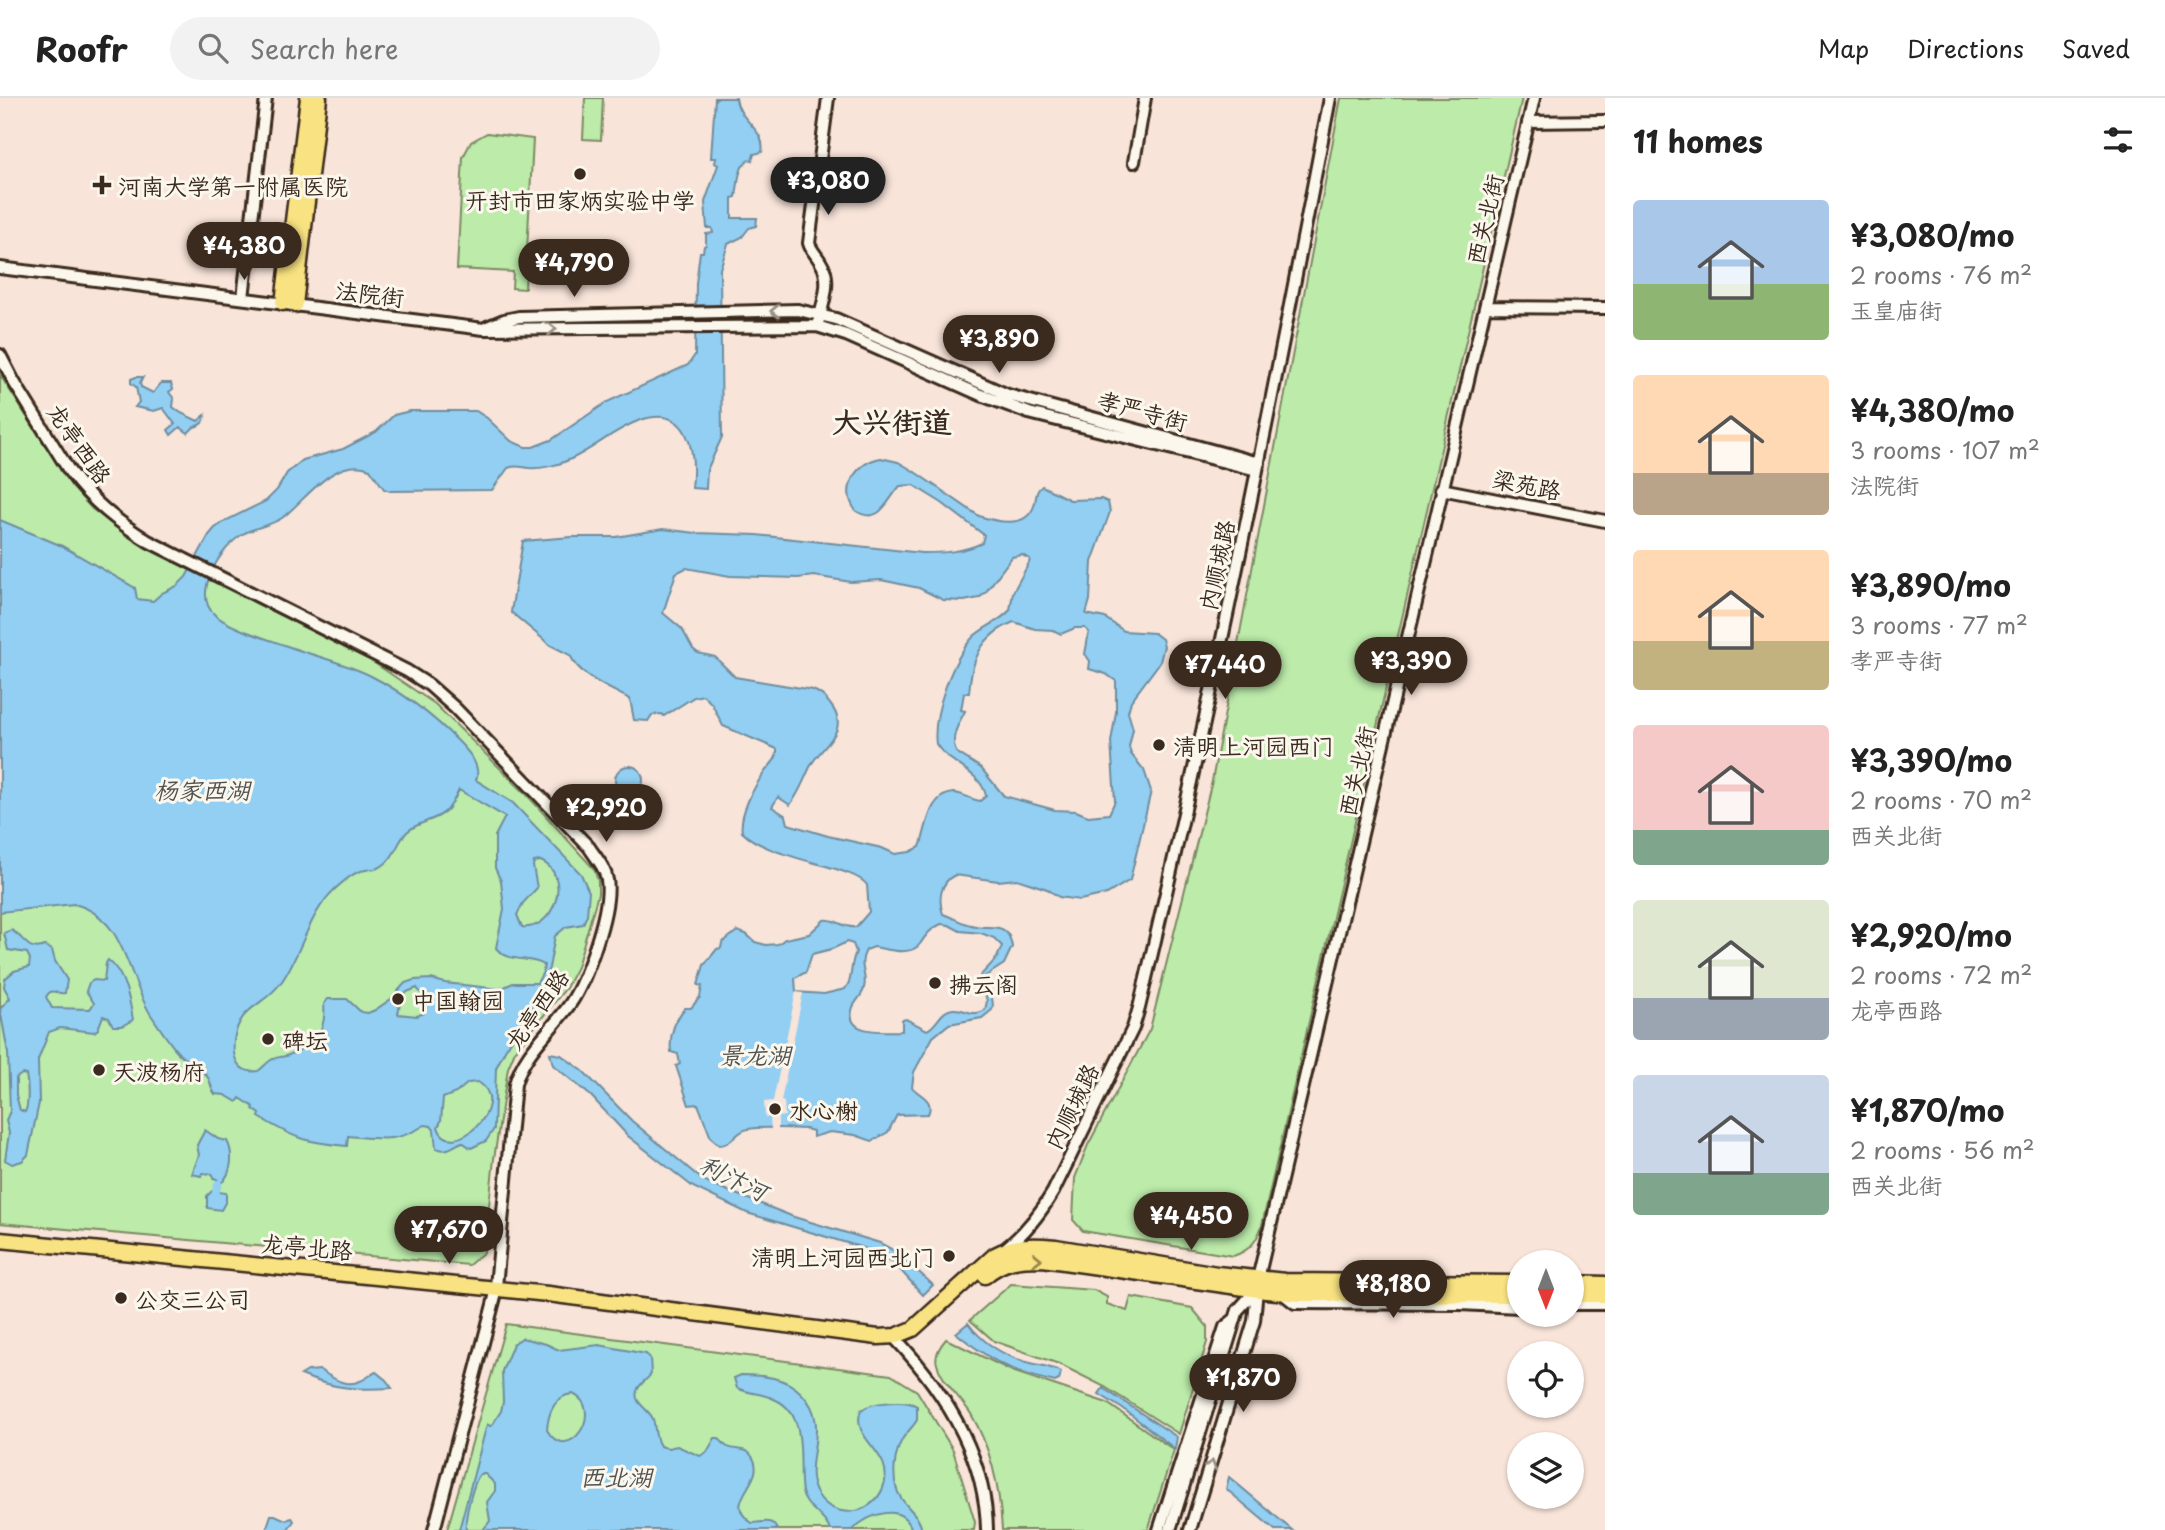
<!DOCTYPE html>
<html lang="en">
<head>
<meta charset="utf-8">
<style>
	body { margin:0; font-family:"Playpen Sans","LXGW WenKai TC",sans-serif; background:#f2f2f2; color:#222; height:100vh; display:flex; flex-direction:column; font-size:26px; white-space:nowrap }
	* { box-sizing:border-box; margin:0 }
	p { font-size:23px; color:#767676 }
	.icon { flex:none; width:38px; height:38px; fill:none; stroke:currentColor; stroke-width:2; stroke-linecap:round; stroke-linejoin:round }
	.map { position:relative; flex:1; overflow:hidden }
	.drawer { display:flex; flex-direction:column; background:#fff; width:560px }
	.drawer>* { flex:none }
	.needle { width:46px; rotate:180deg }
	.controls { position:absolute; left:1507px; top:1152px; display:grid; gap:14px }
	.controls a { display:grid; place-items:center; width:77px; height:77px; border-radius:50%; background:#fff; box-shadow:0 2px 5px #0004; font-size:35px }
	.price { position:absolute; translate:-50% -60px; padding:0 16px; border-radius:24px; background:#3b2a1e; color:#fff; font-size:23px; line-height:46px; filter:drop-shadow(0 2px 4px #0008) }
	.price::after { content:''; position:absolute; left:50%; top:42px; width:21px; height:16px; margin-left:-10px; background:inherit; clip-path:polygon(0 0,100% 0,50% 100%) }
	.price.selected { background:#222; color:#fff }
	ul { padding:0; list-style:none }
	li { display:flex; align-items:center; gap:21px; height:175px; padding:0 28px }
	li span { display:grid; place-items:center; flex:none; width:196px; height:140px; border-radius:7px; color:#555 }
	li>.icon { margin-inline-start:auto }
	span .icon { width:84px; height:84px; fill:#fffc; stroke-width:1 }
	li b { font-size:30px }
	h2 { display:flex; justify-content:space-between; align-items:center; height:84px; padding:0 28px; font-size:30px }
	header { display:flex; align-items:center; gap:42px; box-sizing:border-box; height:98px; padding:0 35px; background:#fff; border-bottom:2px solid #e0e0e0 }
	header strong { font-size:33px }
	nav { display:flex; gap:38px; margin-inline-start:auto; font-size:24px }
	.search { width:490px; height:63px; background:#f2f2f2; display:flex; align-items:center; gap:18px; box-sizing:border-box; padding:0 24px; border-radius:38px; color:#767676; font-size:26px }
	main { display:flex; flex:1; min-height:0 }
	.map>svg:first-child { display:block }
</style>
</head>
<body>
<header>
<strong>Roofr</strong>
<div class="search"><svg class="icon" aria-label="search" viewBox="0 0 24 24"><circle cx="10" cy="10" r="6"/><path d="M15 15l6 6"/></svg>Search here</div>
<nav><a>Map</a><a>Directions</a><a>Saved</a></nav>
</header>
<main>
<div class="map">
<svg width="1605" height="1432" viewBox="0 0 1605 1432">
	<rect width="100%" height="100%" fill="#f8e4d9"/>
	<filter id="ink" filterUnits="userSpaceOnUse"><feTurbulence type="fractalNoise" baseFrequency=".0143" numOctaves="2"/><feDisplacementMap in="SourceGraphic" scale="14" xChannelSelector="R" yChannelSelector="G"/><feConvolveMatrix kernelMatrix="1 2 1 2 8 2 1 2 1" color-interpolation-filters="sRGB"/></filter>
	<g filter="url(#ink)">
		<!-- green -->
		<path fill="#bcebaa" stroke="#7c8a64" stroke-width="2" d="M585,0H603L601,42L583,41Z
			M1341,0H1522L1262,1127C1257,1144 1249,1153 1233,1158L1083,1133L1073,1122L1075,1080L1088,1047L1150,931L1212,683Z
			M487,35L533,41L525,191L512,190L513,174L457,171L463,59L471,44Z
			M0,277L72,389L92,411L148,451L370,562L435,606L527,697L594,771L598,783V796L577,869L566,890L515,953L508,970L494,1061L484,1154L469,1167L0,1125Z
			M1011,1186L1094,1192L1107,1199V1206L1127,1213L1131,1199L1192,1210L1207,1228V1244L1179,1336L1105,1289L1059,1266L994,1243L970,1222Z
			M506,1226L891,1277L917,1293L953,1352L975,1424L974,1432H447Z
			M946,1241L1012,1273L1107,1305L1174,1352L1148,1432H1002C1000,1392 991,1350 971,1316C961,1300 942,1284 937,1266C934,1257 940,1248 946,1241Z"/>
		<!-- water -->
		<path fill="#92cff3" stroke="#6f8d9e" stroke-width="2" fill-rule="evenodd" d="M715,0H736C738,23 767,32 762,54L754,56L752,63L748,62L742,69L739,78L736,99L732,100V120H757L756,128L749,130L742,139L728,146L720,171L722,339L707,372L706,391L692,390C696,355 690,306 641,322C616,330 595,350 571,361C559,367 542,371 529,370C521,369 516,367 508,370L492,392L390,393L384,391L370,371C335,356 305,403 282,420C270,428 255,429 243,436C222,448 191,495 214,516C227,529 268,541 287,548C314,558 345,565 371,578C401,593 433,618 457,642C466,651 482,667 476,682L513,705L581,776L589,794L587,817L583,826L566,829L555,838L549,870L531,912L505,952L496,970L494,1031L486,1043L471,1050L462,1044C453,1048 447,1055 436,1050L434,1032L431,1028L425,1027C396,1045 382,1041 348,1038L347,1048C305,1044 295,1041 259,1019L260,1016L253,1011L254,1009L240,1000L237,1004L225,997L215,996C211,991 211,986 209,981C204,972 188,964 180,957C169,945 160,930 151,917C127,879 126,819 74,806L0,814V422L62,448L135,490L137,501L153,503L162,495L177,488L186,479L209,437L215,430L227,422L266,403L277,392L287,375L303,362L343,351L376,334L394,317L410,313H476L487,320L511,343L525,349H533L551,342L607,304L688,267L695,257L696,185L700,154H703L704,148L706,147V136L713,135L712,130H707L705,104L718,67L715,65L716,60H711ZM459,692L505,719L495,738V770L501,783L504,811L496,850C509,866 529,857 544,867L543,874L537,885H513L500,891L445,885L431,881L414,882L405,885L391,901L375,912L368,915L361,914L347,901H328L324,906C327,935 313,948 286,958C281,959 275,959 271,962C266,965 263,970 258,973C238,976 232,960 234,943C239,906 264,910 282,883C302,854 309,815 335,791C343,784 352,775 361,773C368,771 376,772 382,768C395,760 397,744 407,734C418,723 438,723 448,711C453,705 456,698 459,692ZM541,763C573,778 554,833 522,829L517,817L523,805L537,790L533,768L534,764ZM417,890L427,904L424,915L417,918L398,916L402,896ZM478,984C515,1006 450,1066 438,1029L441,1023L443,1000L456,995L468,985Z
			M136,279H143L140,285L141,289L153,295L161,285H171L173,291L169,294L174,301L173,309L181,315L198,323L205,317C204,325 201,327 194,329L188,335L180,329L171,337L168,332L175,326L163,310L154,313L135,309L139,304L136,289L131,285V281Z
			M881,360L898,364L912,372L979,418C997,424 1026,431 1034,408C1037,399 1035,393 1042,388L1070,402L1101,401L1108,404L1110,414L1092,464L1090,502L1086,516L1105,520L1124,533L1154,535L1162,541L1164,548L1160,564L1131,603L1128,614L1133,631L1129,649L1131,656L1144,672L1151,693L1130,782L1107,796L1080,802L1059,799L1047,791L1017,781L998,783L955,777C940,784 938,802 943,816C952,819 961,825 971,827C990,833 1008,821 1012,849L1004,866L984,879C984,892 996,898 992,912L982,920L949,926L933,939L914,974L912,989C919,998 935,1001 928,1016L897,1017L888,1034L872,1043L855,1037L830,1034L813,1039V1033L806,1031C788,1031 766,1028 748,1031C736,1033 732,1047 719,1047L711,1040L698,1006L689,1007L676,968L680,966L678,956L671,954C669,937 674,923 685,910H691L700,899L702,888L698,887L704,867L717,851L721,850L722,845L737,833L746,836L755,844L766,847L778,846L785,841L809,836L824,822C836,820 844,831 856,829L869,814L867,787C853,767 770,762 742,734C739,716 754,689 764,675C770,666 778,662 777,651L723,628L712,606L703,597L694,599L664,618L662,616L652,617L648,623L634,622L630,601C609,590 580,579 570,557L550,547L511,514L523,443L572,439H616L663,431L696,435L757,437L922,455C943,455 963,454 982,445L984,437L942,405L913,387L900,388C887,402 880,428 856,413C839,391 856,364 881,360ZM1022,457L1030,461L1029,465L1013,494L1010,512C1001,523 985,528 974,538C953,560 932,616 936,646C949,667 981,673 986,698L980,703C971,702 963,695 953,695C928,697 927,731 920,749L910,754L895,756L882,750L828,738L788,726L786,718L772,709L778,699L790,707C800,694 804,681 811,667C822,647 852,633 830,606C826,600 820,595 813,592L735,579L715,559L698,555L693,551L682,531L663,515L676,475L686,470L730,478L798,480L814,478L851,484L881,482L919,490L943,502L964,503L979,500L985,495L1012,459ZM1014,524L1035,531L1053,532L1061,536L1075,530H1085L1089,534L1085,556L1090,563L1089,571L1106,576L1116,583V614L1111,644L1115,703L1109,716L1088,718L1076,713L1055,712L1004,698L981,670L956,654C950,639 958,627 965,613L961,612L964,595H969C971,562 981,537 1014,524ZM941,826L949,827L960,833L981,835L994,840L1002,848L997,860L980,878L987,903L985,912C972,920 966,910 953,911C940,912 938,927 927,932L906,921L902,922V933C885,933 843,938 853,909C856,902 863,897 864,890C868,875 857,869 866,852L874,849C887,851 910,859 920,846C926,837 930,831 941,826ZM847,844L853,846L856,854C849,868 854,880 845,891L824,896L796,894L795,880L806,874L812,856L832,851Z
			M615 682a14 14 0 1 1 28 0a14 14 0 1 1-28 0Z
			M11,832C25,839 27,855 45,848L52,852L55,863L67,882L65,895C57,897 52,888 46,899L52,910L90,911L94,905L86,893L89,885L94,882L104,883L106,865L108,862C125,875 130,903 133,922L122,928H113L109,920L103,918L98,931L94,934L60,930L49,934L38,962L39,1005L28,1057L22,1063L12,1066L5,1062L9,1035L6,1022L10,1013L8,955L0,911L10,900L4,889L5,881L14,873L29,869L30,861L27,855L8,852L4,835ZM22,976L26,977C28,986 29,1007 25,1014L20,1012L16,997V980Z
			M550,955L561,957L583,973L632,1023L699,1079L713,1087L794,1119L880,1145L897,1154L933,1187L923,1197L893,1164L870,1152L747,1115L693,1089L628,1038L591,998L553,967Z
			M205,1032L218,1041L227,1043C234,1056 232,1077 220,1086L217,1081L213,1080L212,1076L202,1075L201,1078L192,1076L199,1057L197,1047Z
			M212,1093L226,1095V1103L221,1112L207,1110V1098Z
			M968,1225C981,1243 1002,1257 1023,1263C1036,1267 1050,1268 1061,1274L1059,1282L1055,1284C1010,1273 992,1264 956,1235Z
			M522,1240L546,1246L559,1252L599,1247L646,1256L650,1260L651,1276C647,1282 639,1286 637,1293C633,1305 649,1311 653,1321C656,1331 654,1339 660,1348L668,1350L677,1348L700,1358L707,1354L715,1340H718C721,1342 723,1345 726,1348C733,1353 746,1349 751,1357C771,1383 718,1402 752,1425C763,1425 772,1419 777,1432H483L490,1423L487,1404L495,1393V1386L485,1376H480C473,1384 464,1421 466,1432H459L487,1326L490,1328L492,1327L501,1313L503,1304L502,1273L513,1246ZM573,1296C606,1311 568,1369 547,1332C548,1315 555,1297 573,1296Z
			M320,1272C333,1280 345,1290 360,1283C366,1281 371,1276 376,1274L386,1282L392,1290C356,1292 334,1291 301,1277L308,1273Z
			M741,1277C762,1277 786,1279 801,1295C835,1328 798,1367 818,1397C835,1423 872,1417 883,1390C897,1354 849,1343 861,1312C871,1304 906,1301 917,1308V1322C913,1329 907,1334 903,1340C894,1355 890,1384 901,1400C909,1412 919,1417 922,1432H912C902,1403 869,1416 852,1432H830C823,1414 805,1411 802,1394C797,1364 810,1316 774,1301C762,1295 749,1296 737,1290L734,1280Z
			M1103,1290L1177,1339L1175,1351L1126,1313L1099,1296Z
			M1229,1379L1292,1432H1275L1226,1391Z
			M271,1417H275L286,1422L292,1420L294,1423L287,1432H266Z"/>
		<!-- pier -->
		<path fill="#f8e4d9" d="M796,894L803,895L781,1003L784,1004L785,1018L778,1019V1031H771L770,1019H765L764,1004L773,1003Z"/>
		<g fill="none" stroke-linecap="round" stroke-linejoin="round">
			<!-- stream -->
			<path stroke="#6f8d9e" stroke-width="2.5" d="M520,932L523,934"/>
			<!-- canal -->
			<path stroke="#92cff3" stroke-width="8" d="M216,1093L218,1086"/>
			<!-- minor casing -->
			<g stroke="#3b2a1e" stroke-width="16">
				<path id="minor" d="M1528,24L1605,23
					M1134,64L1145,0
					M0,170L484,231L817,228L846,237L981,297L1029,315L1257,372
					M243,200L266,0
					M1486,209L1605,210
					M819,222C823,204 832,182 821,165C817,157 811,153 809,145L828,0
					M487,229L504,222L519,219L798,212L836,221L1008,297L1259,365
					M0,257L14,284L70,374C92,404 118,424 148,443L407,573L429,587L455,610L589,749C596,760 605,769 607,782C612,810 586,883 570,906C551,933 524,954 515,986L495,1199L434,1432
					M1441,391L1605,423
					M1006,1150C1026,1134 1040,1116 1053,1094L1133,930L1139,910C1211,609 1272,305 1330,0
					M1281,1194L1295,1205L1460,1206L1519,1209
					M1572,1206H1605
					M893,1238C944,1292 986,1357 987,1432
					M1159,1432L1225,1229L1235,1221
					M1170,1432L1238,1212L1256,1192
					M1190,1432L1254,1223L1258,1181L1534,0"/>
			</g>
			<!-- major casing -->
			<g stroke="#3b2a1e" stroke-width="19">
				<path id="major" d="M283,205L308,0
					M295,207L319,0
					M0,1142L548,1196L878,1239L896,1238L913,1231L995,1157C1014,1146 1035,1147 1056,1149L1217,1176L1285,1183L1519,1185
					M985,1178C1003,1162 1020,1161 1043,1161L1266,1193L1301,1196L1519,1197
					M1572,1185L1605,1186
					M1572,1197H1605"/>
			</g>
			<!-- minor -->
			<use href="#minor" stroke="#fbf7ec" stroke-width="10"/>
			<!-- major -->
			<use href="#major" stroke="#f8e281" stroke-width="14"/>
		</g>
		<!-- one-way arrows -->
		<defs><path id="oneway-chevron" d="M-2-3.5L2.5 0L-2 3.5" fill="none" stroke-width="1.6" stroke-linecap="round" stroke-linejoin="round" transform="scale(1.75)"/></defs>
		<g stroke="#9b9085">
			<use href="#oneway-chevron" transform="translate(775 213) rotate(179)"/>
			<use href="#oneway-chevron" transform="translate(552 231) rotate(-1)"/>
			<use href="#oneway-chevron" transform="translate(1211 1367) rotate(-73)"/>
		</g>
		<use stroke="#9a8650" href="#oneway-chevron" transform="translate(1037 1161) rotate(1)"/>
	</g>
	<!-- markers -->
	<g fill="#3b2a1e" stroke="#fbf7ec" stroke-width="2.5">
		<circle cx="580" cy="76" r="7"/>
		<path d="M98.5 76.5h7v7h7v7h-7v7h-7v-7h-7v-7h7z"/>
		<circle cx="1159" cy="647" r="7"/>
		<circle cx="935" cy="885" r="7"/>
		<circle cx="398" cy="901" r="7"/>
		<circle cx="268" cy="941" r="7"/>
		<circle cx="99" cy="972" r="7"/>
		<circle cx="775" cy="1011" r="7"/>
		<circle cx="949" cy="1158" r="7"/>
		<circle cx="121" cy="1200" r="7"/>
	</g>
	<g text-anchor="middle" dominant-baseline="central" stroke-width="6" stroke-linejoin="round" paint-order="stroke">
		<!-- poi labels -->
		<g font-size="23" fill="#3b2a1e" stroke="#fbf7ec" text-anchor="start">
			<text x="118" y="87">河南大学第一附属医院</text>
			<text x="580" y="101" text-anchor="middle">开封市田家炳实验中学</text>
			<text x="1173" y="647">清明上河园西门</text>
			<text x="949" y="885">拂云阁</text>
			<text x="412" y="901">中国翰园</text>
			<text x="282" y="941">碑坛</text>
			<text x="113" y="972">天波杨府</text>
			<text x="789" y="1011">水心榭</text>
			<text x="935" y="1158" text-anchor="end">清明上河园西北门</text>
			<text x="135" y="1200">公交三公司</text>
		</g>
		<!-- street labels -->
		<g font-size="23" fill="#3b2a1e" stroke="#fbf7ec">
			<text transform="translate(1484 121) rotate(-77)">西关北街</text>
			<text transform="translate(370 195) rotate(7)">法院街</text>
			<text transform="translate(1143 312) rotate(15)">孝严寺街</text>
			<text transform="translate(80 345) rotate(55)">龙亭西路</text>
			<text transform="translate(1527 386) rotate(11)">梁苑路</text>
			<text transform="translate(1216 467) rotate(-78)">内顺城路</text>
			<text transform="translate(1356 673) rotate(-77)">西关北街</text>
			<text transform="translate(536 911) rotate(-55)">龙亭西路</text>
			<text transform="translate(1071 1008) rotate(-64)">内顺城路</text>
			<text transform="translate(307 1148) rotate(5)">龙亭北路</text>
		</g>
		<!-- water labels -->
		<g font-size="24" font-style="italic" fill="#515353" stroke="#fbf7ec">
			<text x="202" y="691">杨家西湖</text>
			<text x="755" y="956">景龙湖</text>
			<text transform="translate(734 1079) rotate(26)">利汴河</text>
			<text x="616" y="1378">西北湖</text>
		</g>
		<!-- district labels -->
		<g font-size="30" font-weight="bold" fill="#3b2a1e" stroke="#fbf7ec">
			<text x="892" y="322">大兴街道</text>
		</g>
	</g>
</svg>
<div class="controls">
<a><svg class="needle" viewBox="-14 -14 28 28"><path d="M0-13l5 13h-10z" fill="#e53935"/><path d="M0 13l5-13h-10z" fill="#767676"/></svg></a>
<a><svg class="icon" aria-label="locate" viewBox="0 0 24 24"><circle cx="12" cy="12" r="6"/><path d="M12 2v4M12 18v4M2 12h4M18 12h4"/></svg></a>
<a><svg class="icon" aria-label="layers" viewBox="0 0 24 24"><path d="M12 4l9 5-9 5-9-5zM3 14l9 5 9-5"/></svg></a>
</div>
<b class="price selected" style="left:828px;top:119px">¥3,080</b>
<b class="price" style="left:244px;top:184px">¥4,380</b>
<b class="price" style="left:574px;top:201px">¥4,790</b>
<b class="price" style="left:999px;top:277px">¥3,890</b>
<b class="price" style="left:1411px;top:599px">¥3,390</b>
<b class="price" style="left:1225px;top:603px">¥7,440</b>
<b class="price" style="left:606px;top:746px">¥2,920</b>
<b class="price" style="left:1191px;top:1154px">¥4,450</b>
<b class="price" style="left:449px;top:1168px">¥7,670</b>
<b class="price" style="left:1393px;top:1222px">¥8,180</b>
<b class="price" style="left:1243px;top:1316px">¥1,870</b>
</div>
<section class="drawer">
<h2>11 homes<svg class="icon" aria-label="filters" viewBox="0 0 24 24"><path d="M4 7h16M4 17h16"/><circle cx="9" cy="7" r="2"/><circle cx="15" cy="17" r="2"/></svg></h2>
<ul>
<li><span style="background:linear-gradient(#a9c7e8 60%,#8fb573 0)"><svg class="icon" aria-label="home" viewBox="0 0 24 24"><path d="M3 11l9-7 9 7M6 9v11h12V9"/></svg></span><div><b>¥3,080/mo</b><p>2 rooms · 76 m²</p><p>玉皇庙街</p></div></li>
<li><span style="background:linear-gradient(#ffd9b3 70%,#b9a48a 0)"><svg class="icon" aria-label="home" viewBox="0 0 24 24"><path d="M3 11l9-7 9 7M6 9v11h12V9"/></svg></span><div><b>¥4,380/mo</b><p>3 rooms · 107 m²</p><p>法院街</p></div></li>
<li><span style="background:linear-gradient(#ffd9b3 65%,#c2b280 0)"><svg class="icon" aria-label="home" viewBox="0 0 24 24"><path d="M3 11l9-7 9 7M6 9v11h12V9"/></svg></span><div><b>¥3,890/mo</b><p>3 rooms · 77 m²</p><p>孝严寺街</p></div></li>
<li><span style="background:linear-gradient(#f6c9c9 75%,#7fa58c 0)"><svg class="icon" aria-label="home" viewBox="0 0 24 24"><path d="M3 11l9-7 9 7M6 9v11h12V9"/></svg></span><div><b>¥3,390/mo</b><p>2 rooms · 70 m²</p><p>西关北街</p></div></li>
<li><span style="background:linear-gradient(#dfe7d0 70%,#9aa5b1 0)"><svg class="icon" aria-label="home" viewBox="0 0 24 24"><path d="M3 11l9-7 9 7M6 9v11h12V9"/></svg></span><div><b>¥2,920/mo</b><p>2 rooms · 72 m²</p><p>龙亭西路</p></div></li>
<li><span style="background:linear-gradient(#c9d6e8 70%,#7fa58c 0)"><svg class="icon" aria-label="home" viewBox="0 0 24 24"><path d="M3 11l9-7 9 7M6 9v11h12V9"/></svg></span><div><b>¥1,870/mo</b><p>2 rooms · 56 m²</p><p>西关北街</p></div></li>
</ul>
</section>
</main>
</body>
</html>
